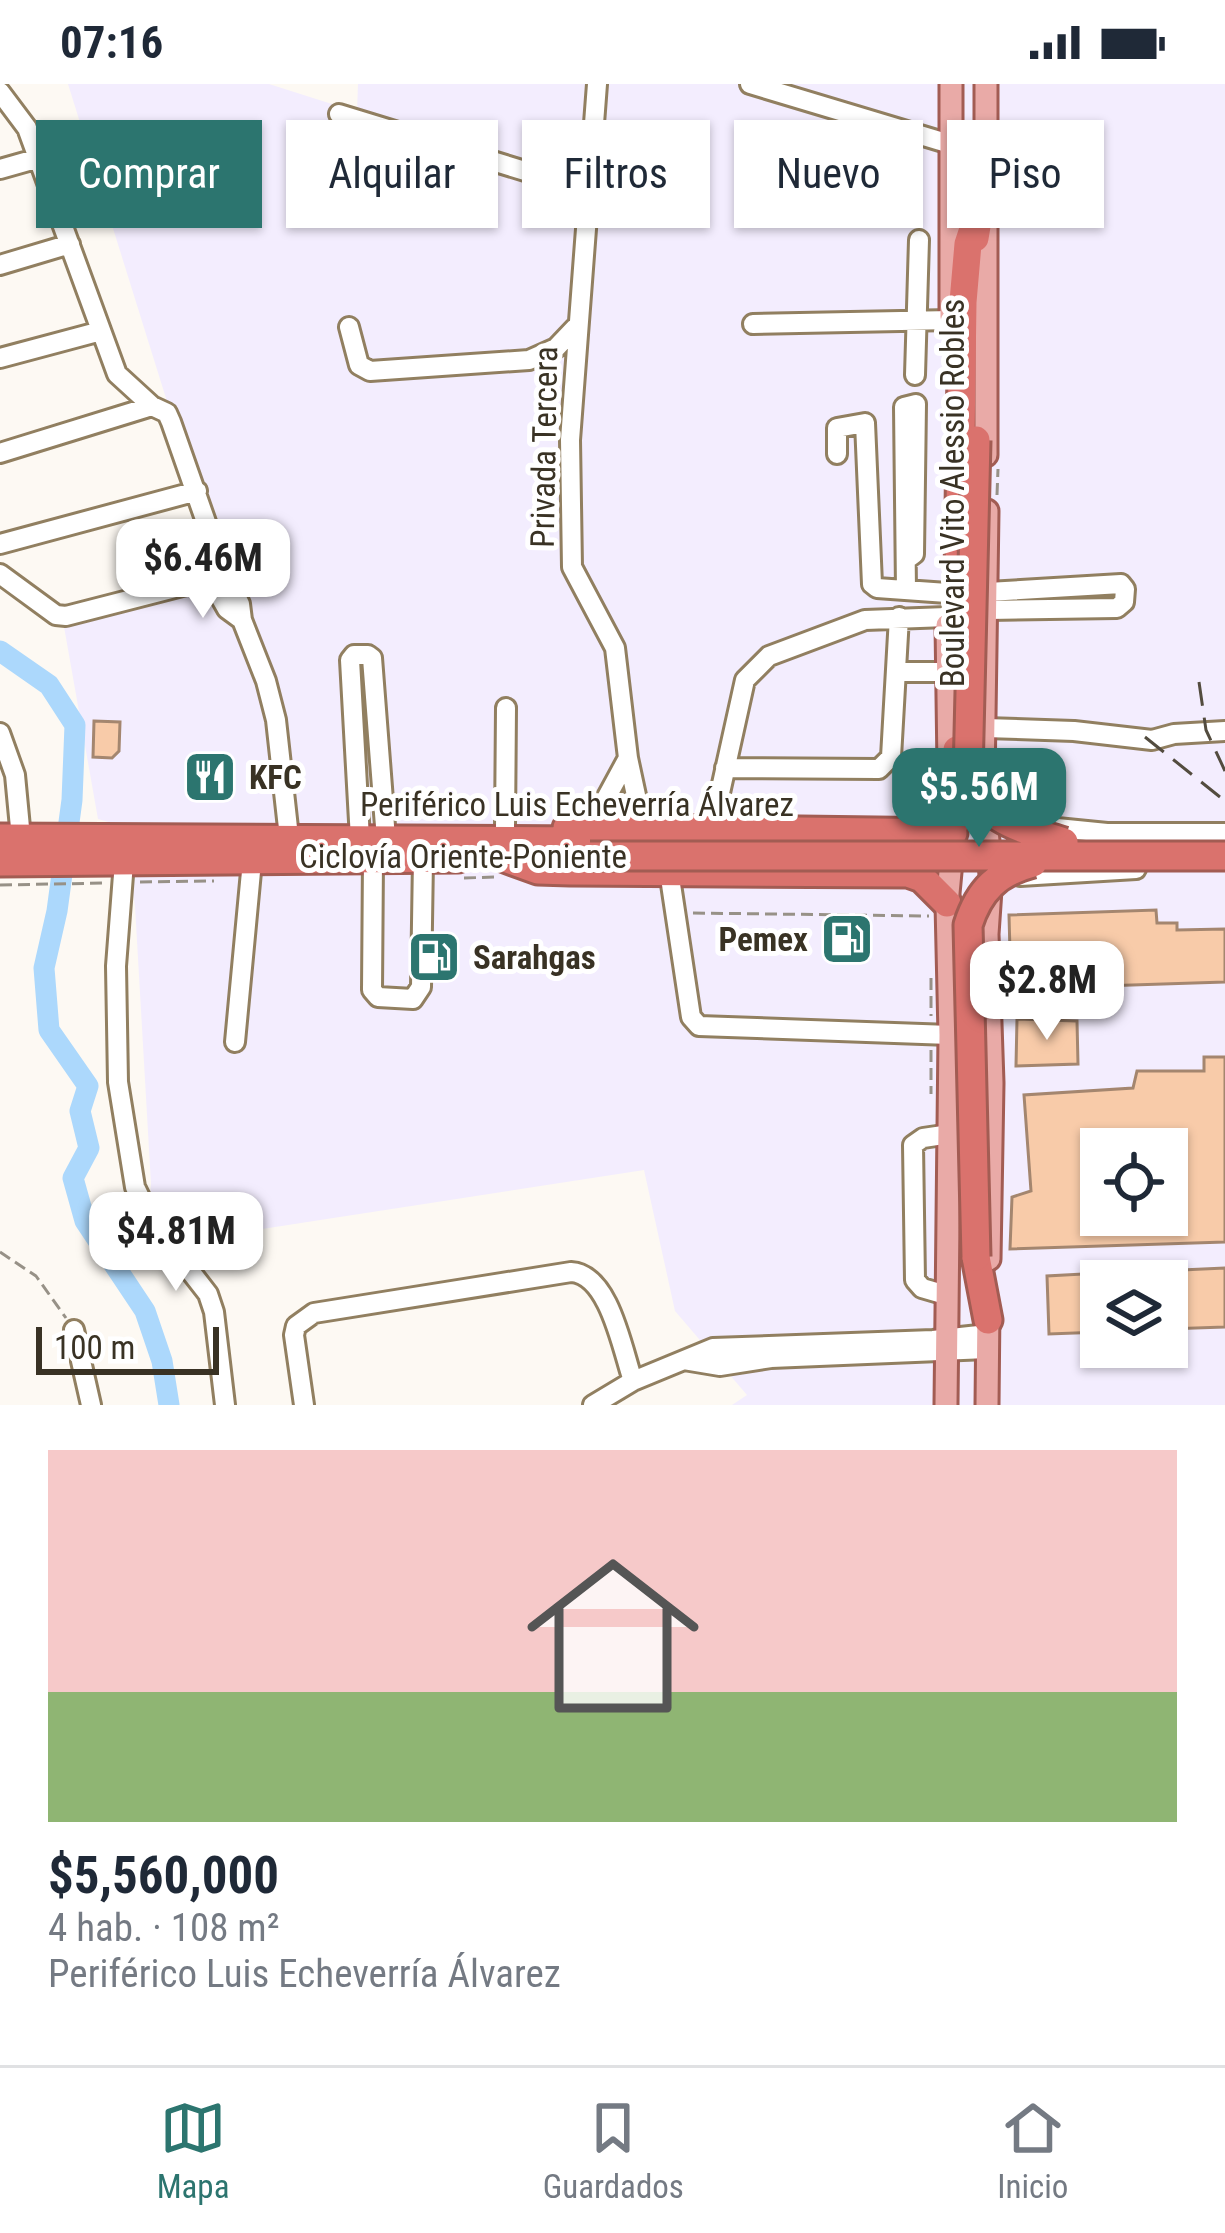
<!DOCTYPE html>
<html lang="es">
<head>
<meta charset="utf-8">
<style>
	body { margin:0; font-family:"Roboto Condensed",sans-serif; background:#f2f2f3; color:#1f2937; height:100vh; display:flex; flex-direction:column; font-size:45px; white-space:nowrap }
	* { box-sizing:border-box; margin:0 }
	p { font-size:39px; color:#747a83 }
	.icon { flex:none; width:66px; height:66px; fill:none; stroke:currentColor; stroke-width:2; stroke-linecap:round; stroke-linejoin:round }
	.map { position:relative; height:1321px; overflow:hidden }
	.sheet { display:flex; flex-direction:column; background:#fff; flex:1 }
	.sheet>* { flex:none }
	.hud { position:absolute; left:36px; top:36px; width:1155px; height:108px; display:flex; gap:24px }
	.buttons { position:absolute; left:1080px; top:1044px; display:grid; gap:24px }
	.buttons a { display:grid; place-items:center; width:108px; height:108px; border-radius:0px; background:#fff; box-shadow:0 3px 9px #0004; font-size:60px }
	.scale { position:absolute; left:36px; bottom:30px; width:183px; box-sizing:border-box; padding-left:12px; border:6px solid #393224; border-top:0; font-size:33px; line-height:42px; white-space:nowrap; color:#393224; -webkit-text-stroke:9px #fff; paint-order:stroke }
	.price { position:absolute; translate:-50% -102px; padding:0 27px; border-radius:24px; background:#fff; color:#222; font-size:39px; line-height:78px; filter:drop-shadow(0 3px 6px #0008) }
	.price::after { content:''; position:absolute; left:50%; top:72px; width:36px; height:27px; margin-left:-18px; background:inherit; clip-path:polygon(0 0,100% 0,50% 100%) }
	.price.selected { background:#2c756f; color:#fff }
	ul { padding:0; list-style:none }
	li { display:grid; align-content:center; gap:24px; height:636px; padding:0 48px }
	li span { display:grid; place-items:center; height:372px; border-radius:0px; color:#555 }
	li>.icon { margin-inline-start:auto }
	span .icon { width:216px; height:216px; fill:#fffc; stroke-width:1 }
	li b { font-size:51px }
	.chip { padding:0 42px; border-radius:0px; background:#fff; box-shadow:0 3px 9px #0004; font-size:42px; line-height:108px }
	.chip.selected { background:#2c756f; color:#fff }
	.status { display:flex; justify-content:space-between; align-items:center; height:84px; padding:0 60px; background:#fff; direction:ltr }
	.status svg { height:33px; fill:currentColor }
	.tab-bar { display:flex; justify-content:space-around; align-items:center; height:168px; border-top:3px solid #e0e1e3; background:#fff; font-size:33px; color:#747a83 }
	.tab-bar a { display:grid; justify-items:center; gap:6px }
	.tab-bar .selected { color:#2c756f }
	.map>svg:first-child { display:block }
</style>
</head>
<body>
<div class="status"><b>07:16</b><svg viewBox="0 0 49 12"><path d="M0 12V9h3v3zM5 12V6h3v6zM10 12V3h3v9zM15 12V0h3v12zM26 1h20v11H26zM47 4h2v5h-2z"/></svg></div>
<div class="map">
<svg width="1225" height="1321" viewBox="0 0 1225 1321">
	<rect width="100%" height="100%" fill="#fdf9f3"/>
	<!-- industrial -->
	<path fill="#f3edfe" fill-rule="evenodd" d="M68,0H269L357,28L358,0H1225V1321H732L747,1311L675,1227L644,1086L146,1163L151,1100L135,822L122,742L98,735L63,537L223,497ZM1101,1065H1167V1131H1101ZM1101,1197H1167V1263H1101Z"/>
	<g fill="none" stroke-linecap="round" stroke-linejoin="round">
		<!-- river -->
		<path stroke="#acd8fc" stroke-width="21" d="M0,567L49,601L75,641L72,716L57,827L44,884L49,946L88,1002L80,1027L89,1064L73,1094L85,1137L145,1227L162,1277L169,1321"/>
	</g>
	<!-- building -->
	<path fill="#f8cba9" stroke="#a4866f" stroke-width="3" fill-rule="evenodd" d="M94,637L120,638L119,667L112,674L93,673Z
		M1156,826L1157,839H1177V846L1225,845V898L1011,905L1009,831Z
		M1017,935L1077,937L1078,980L1016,982Z
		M1204,973H1225V1158L1010,1165L1012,1113L1031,1107L1024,1011L1133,1004L1137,987H1204ZM1101,1065H1167V1131H1101Z
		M1225,1184V1243L1167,1245V1197H1118L1117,1189Z
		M1101,1189V1248L1049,1250L1047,1192Z"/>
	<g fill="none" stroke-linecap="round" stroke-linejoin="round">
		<!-- minor casing -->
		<g stroke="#917f60" stroke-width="24">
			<path id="minor" d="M597,0L570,356L572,483L615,564L628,674L643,744
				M750,0L950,60L969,74L984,100
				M0,8L27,44L117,290L152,322L167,329L171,338L220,478L217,489L210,495
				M339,30L587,106
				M0,85L39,74
				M0,181L70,160
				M753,240L951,236
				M349,243L359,281L370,287L529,276L556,264L575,244
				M0,274L101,247
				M915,291L919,156
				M0,369L152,322
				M837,370V344L865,339L872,500L877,504L947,509
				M0,460L197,407
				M906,476L914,470L916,320L904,323L906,506
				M220,478L240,520L242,536L266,597L276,636L289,753
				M0,490L56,531L66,532L210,495
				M210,495L227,525L242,536
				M988,526L1117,524L1124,518L1125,505L1121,500L988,508
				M899,588H947
				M985,644L1074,647L1152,656L1174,650L1225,647
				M0,649L15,691L21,754
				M725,684L879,685L891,673L899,533
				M1047,743L1107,749H1225
				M505,744L506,624
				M590,744L628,674
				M712,745L745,596L769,572L865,536L947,533
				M360,755L350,576L354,571H368L372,574L386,755
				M373,775L372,906L378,913L413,915L421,903L423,775
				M124,778L116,882L118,998L135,1103L152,1138L208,1210L214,1228L225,1321
				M669,787L691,933L699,942L950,951
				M1020,792L1136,785
				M235,958L252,777
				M946,1211L922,1204L915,1196L913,1061L923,1054L950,1050
				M74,1246L91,1321
				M684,1276L720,1282L771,1274L987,1265
				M633,1297L713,1264L933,1256L988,1250
				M304,1321L294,1251L296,1242L314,1229L571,1188C609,1190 622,1264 633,1297L593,1321"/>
		</g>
		<!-- major casing -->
		<g stroke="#a25c53" stroke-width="27">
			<path id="major" d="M986,0V371
				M951,233V0
				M987,427L983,701L991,791L987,850L992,999L989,1175
				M947,541L949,683
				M946,1321L950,951L947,820L953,756
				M987,1321L988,1224"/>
		</g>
		<!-- highway casing -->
		<g stroke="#a25c53" stroke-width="33">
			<path id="highway" d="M975,154L984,100
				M958,562L963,218L968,160L975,139
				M567,744L953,749
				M0,754L590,757
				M505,774L538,786L570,787L908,789L922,794L947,819
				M0,778L458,774
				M908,789C967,754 958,728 957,666
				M976,1173L988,1236"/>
		</g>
		<!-- path -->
		<path stroke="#979187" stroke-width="3" stroke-dasharray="12 6" stroke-linecap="butt" d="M997,411L998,385
			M464,794L496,793
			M140,798L214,797
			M0,801L106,799
			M693,829L929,832
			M931,894V932
			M931,966V1010
			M0,1168L36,1192L66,1234"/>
		<!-- minor -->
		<use href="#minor" stroke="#fff" stroke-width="18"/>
		<!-- major -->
		<use href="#major" stroke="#e9aaa7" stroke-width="21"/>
		<!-- highway -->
		<use href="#highway" stroke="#da726d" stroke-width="27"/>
		<!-- rail -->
		<path stroke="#534c3f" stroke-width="3" stroke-dasharray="24 12" stroke-linecap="butt" d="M1199,598L1206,646L1225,687
			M1145,653L1225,717"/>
		<!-- highway-bridge casing -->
		<g stroke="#a25c53" stroke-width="33" stroke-linecap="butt">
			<path id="highway-bridge" d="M976,356L968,692C981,737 1024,745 1064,758
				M590,772H1225
				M976,1173L968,841C979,806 998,788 1033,779"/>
		</g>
		<!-- highway-bridge -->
		<use href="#highway-bridge" stroke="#da726d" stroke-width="27"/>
	</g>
	<!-- icons -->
	<defs>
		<g id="restaurant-square" transform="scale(2.7)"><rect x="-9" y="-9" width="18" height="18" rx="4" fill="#2c756f" stroke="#fff"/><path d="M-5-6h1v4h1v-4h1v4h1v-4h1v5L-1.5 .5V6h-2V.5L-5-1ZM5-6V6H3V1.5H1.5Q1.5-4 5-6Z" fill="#fff"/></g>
		<g id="fuel-square" transform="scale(2.7)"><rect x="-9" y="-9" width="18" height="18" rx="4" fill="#2c756f" stroke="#fff"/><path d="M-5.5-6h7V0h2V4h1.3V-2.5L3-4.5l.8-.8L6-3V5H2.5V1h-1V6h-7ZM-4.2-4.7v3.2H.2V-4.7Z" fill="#fff"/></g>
	</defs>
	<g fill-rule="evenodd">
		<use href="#restaurant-square" x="210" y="693"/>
		<use href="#fuel-square" x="847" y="855"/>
		<use href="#fuel-square" x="434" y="873"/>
	</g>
	<g text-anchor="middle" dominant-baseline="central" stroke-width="10" stroke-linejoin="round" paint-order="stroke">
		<!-- street labels -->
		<g font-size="33" fill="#393224" stroke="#fff">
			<text transform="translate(544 363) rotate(-89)">Privada Tercera</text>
			<text transform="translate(952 409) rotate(-90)">Boulevard Vito Alessio Robles</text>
			<text x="577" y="720">Periférico Luis Echeverría Álvarez</text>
			<text x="463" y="772">Ciclovía Oriente-Poniente</text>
		</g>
		<!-- poi labels -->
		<g font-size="33" font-weight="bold" fill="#393224" stroke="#fff" text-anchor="start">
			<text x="249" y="693">KFC</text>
			<text x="808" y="855" text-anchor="end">Pemex</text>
			<text x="473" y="873">Sarahgas</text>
		</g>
	</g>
</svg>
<div class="buttons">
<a><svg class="icon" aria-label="locate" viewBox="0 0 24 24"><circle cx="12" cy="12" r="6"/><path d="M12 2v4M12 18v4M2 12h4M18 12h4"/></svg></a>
<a><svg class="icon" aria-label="layers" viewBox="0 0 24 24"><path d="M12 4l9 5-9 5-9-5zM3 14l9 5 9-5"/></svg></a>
</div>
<div class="scale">100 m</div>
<b class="price" style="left:203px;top:537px">$6.46M</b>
<b class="price selected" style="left:979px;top:766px">$5.56M</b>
<b class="price" style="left:1047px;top:959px">$2.8M</b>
<b class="price" style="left:176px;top:1210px">$4.81M</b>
<div class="hud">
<a class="chip selected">Comprar</a>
<a class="chip">Alquilar</a>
<a class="chip">Filtros</a>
<a class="chip">Nuevo</a>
<a class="chip">Piso</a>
</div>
</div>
<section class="sheet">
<ul>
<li><span style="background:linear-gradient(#f6c9c9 65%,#8fb573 0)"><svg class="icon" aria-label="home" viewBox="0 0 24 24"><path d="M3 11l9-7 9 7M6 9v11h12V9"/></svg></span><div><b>$5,560,000</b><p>4 hab. · 108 m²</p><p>Periférico Luis Echeverría Álvarez</p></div></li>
</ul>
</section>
<nav class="tab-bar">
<a class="selected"><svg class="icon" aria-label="map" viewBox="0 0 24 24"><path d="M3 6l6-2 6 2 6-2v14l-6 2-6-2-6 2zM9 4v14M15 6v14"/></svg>Mapa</a>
<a><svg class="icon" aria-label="saved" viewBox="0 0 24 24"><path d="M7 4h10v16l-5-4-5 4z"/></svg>Guardados</a>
<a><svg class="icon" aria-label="home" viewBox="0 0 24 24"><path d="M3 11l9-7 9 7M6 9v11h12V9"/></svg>Inicio</a>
</nav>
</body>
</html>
